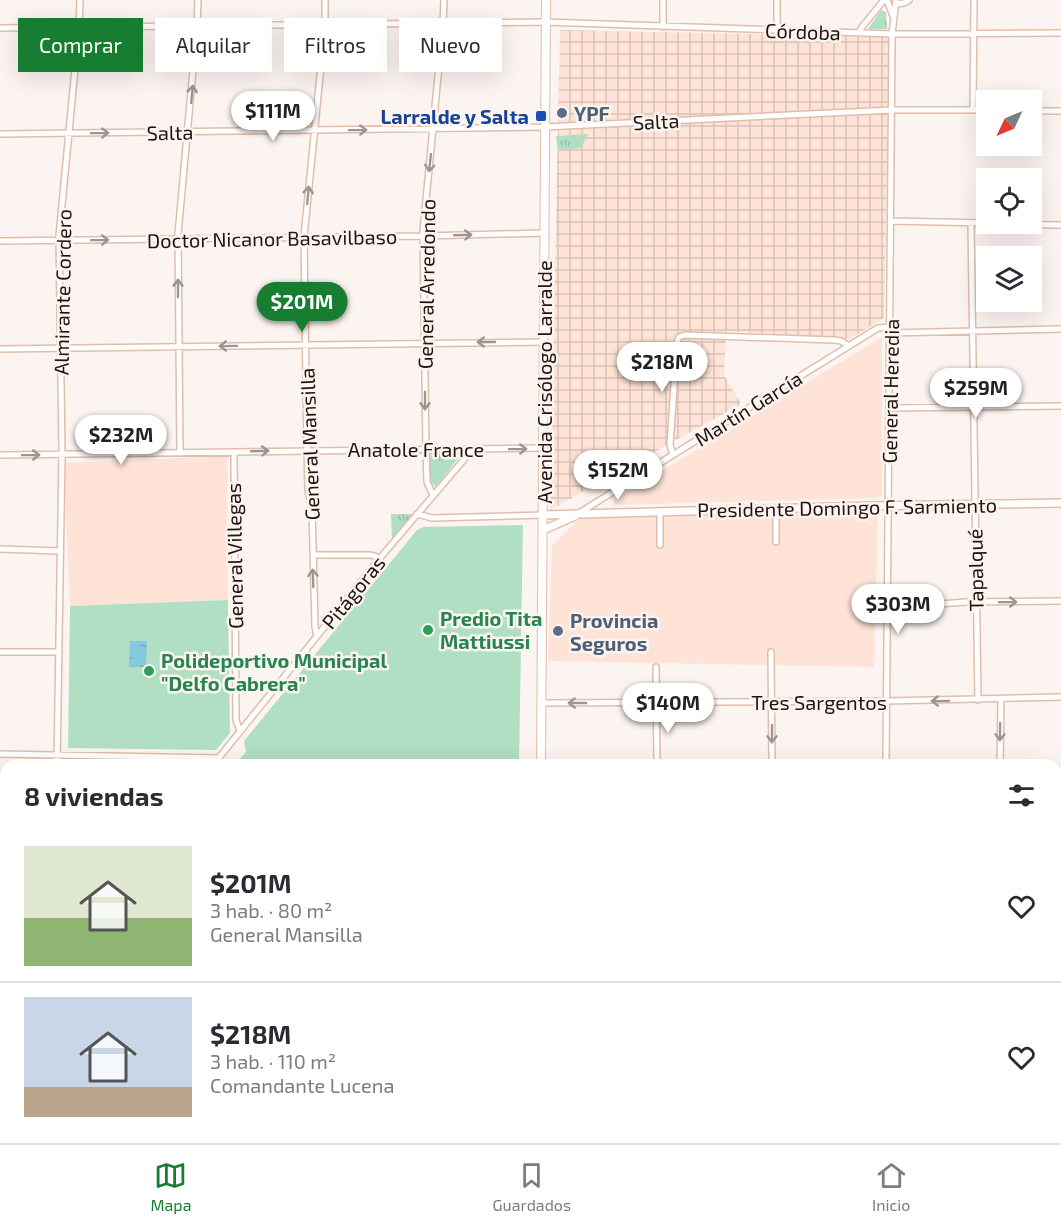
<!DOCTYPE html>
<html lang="es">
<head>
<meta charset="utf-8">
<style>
	body { margin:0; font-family:"Exo 2",sans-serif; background:#f2f2f3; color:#2b2b33; height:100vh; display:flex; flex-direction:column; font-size:22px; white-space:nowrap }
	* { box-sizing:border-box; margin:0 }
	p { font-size:20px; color:#7c7c81 }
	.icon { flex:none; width:33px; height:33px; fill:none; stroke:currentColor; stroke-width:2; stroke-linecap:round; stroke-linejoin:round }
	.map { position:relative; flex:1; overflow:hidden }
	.panel { position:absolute; left:0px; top:759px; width:1062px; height:384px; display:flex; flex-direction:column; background:#fff; border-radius:18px 18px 0 0; box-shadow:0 6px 24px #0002 }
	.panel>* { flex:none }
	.guide { position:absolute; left:18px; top:18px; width:600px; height:54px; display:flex; gap:12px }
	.needle { width:39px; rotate:226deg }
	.fabs { position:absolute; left:976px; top:90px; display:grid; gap:12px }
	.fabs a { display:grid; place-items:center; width:66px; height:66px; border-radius:0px; background:#fff; box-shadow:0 6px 24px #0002; font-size:30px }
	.price { position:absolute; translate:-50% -51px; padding:0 14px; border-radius:21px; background:#fff; color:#222; font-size:20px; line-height:39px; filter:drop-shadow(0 2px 3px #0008) }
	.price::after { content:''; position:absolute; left:50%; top:36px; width:18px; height:14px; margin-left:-9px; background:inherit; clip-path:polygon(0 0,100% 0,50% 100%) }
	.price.on { background:#167d31; color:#fff }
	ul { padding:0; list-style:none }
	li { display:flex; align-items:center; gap:18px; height:150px; padding:0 24px }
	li+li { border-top:2px solid #e1e1e2 }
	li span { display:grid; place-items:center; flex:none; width:168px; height:120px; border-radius:0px; color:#555 }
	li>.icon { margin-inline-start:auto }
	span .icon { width:72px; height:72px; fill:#fffc; stroke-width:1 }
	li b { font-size:26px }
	h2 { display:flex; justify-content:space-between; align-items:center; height:72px; padding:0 24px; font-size:26px }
	.pill { padding:0 21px; border-radius:0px; background:#fff; box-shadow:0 6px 24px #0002; font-size:21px; line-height:54px }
	.pill.on { background:#167d31; color:#fff }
	.menu { display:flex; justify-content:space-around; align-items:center; height:84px; border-top:2px solid #e1e1e2; background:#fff; font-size:16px; color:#7c7c81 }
	.menu a { display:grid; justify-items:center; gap:3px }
	.menu .on { color:#167d31 }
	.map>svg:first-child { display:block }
</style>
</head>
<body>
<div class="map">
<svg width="1061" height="1143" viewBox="0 0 1061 1143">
	<defs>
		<pattern id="industrial-grid" width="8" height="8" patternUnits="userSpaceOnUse" patternTransform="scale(1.5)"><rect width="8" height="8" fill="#fee3d6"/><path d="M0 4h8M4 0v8" fill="none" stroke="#d9c2b6"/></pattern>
		<pattern id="grass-tufts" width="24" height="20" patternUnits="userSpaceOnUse" patternTransform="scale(1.5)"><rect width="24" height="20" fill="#b1dfc4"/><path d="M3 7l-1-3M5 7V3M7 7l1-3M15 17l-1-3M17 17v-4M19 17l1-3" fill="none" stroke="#98bea7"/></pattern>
		<pattern id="water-ripples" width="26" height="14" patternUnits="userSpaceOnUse" patternTransform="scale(1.5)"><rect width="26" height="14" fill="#84c9df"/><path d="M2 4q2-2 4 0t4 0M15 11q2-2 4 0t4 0" fill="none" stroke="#72acbe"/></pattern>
	</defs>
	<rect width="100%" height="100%" fill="#fcf4f1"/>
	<!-- built -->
	<path fill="#fee3d6" d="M882,337V495L877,498L614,505V500Z
		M227,456L228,600L70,606L64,463Z
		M878,509L874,667L548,661L552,546L587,511Z
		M113,1137H224L219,1143H108Z"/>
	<!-- industrial -->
	<path fill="url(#industrial-grid)" d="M560,30L889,37L884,318L850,339L726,331L724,375L741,404L550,510Z"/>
	<!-- grass -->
	<path fill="url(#grass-tufts)" d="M881,10L886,12L887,29H868Z
		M588,134L581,148L558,150L556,136Z
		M434,452L462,453L437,486H435L430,482L429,457Z
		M391,514H414L392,540Z
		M6,1061V1137H25L20,1143H0V1069Z"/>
	<!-- garden -->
	<path fill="#b1dfc4" d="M523,525L519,765H234L246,752L244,741L417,530L423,527Z
		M228,600L230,733L216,750L68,748L70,606Z"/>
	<!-- water -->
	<path fill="url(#water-ripples)" d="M130,641H147L146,667H129Z"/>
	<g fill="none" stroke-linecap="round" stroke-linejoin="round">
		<!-- minor casing -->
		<g stroke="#e1beab" stroke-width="8">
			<path id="minor" d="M887,0L893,16
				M896,4L904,3L909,0
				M663,27V0
				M0,28L545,22L892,34L1061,33
				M777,30V0
				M859,33L862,27L884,0
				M973,110L974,0
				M1032,111H1061
				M0,134L545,127L892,110H987
				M892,221L987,223
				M971,223L978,700
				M990,224L1061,225
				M0,241L423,236L544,233
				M891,333L1061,329
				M0,349L545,342
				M890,408L1061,406
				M180,451L178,234L197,26L198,0
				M234,452L236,720L240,731
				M0,455C181,453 362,450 544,448
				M673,455L670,445L677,342L679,337L685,335L834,340L841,341L849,346
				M433,495L427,482L426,450L423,231L443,24L444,0
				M660,512V545
				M579,513L878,328L891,327
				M417,514L432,518L544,515
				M776,542V509
				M0,549L60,551
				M313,555H371L380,558
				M887,608L966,602L1061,601
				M317,636L315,627L312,509L308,490L307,450L304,237L325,25V0
				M0,652H59
				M771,652L772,765
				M656,667L657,765
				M541,703L886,701L1061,697
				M0,754L218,758
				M57,765L62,454L59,236L79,27L80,0
				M213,765L380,558L473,449
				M886,765L892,34L896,0
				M1000,765L1001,699
				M1056,787H1061
				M1056,840L1061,839
				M0,853H6
				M1056,892H1061
				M1056,957H1061
				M0,958H6
				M0,1026L6,1019
				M1056,1080H1061
				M262,1137V1143
				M329,1137V1143
				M229,1143L234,1137
				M417,1143V1137
				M507,1143V1137
				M654,1143V1137
				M768,1143V1137
				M887,1143V1137
				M990,1143V1137"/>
		</g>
		<!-- tertiary casing -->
		<g stroke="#e1beab" stroke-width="10">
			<path id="tertiary" d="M544,515L871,506L1061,503
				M543,530L575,516"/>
		</g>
		<!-- secondary casing -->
		<g stroke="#e1beab" stroke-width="10">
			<path id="secondary" d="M541,765L546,0
				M536,1143V1137"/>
		</g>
		<!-- minor -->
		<use href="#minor" stroke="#fff" stroke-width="5"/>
		<!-- tertiary -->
		<use href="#tertiary" stroke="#fff" stroke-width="7"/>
		<!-- secondary -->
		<use href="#secondary" stroke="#fff" stroke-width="8"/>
	</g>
	<!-- one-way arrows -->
	<defs><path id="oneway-shaft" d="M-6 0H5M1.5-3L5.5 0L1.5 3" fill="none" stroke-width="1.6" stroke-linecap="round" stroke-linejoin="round" transform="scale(1.5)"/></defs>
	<g stroke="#9b9593">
		<use href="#oneway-shaft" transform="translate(192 94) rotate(-85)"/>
		<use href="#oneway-shaft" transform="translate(358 130) rotate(-1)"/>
		<use href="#oneway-shaft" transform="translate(100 133) rotate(-1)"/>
		<use href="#oneway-shaft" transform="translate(430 163) rotate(96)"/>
		<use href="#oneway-shaft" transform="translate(308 195) rotate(-85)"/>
		<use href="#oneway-shaft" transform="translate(463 235) rotate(-2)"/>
		<use href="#oneway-shaft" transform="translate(100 240) rotate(-1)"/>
		<use href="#oneway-shaft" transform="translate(178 288) rotate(-90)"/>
		<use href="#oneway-shaft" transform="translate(486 342) rotate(180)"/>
		<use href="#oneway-shaft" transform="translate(228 346) rotate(179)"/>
		<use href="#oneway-shaft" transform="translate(425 401) rotate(90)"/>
		<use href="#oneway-shaft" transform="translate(518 449) rotate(-1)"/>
		<use href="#oneway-shaft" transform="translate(260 451) rotate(-2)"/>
		<use href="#oneway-shaft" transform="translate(31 455) rotate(-1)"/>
		<use href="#oneway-shaft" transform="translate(313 578) rotate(-92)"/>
		<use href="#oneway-shaft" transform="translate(1008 602) rotate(-1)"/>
		<use href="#oneway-shaft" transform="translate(940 701) rotate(179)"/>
		<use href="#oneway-shaft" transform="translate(577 703) rotate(180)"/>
		<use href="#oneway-shaft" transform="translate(1000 732) rotate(91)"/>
		<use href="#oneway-shaft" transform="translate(772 734) rotate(90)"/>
	</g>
	<!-- markers -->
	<g fill="#5c6f8a" stroke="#fcf4f1" stroke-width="2">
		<circle cx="562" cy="113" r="6"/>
		<circle cx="558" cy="631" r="6"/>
	</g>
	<rect fill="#1a4fb4" stroke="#fcf4f1" stroke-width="2" x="535" y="110" width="12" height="12" rx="3"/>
	<g fill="#2e9e5b" stroke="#fcf4f1" stroke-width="2">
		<circle cx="428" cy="630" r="6"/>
		<circle cx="149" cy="671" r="6"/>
	</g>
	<g text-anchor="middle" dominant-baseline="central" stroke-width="5" stroke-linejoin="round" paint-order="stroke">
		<!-- street labels -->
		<g font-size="20" fill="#21140e" stroke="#fcf4f1">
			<text transform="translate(803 31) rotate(2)">Córdoba</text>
			<text transform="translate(656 121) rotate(-3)">Salta</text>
			<text transform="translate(170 132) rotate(-1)">Salta</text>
			<text transform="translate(272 238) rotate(-1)">Doctor Nicanor Basavilbaso</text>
			<text transform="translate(426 284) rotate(-89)">General Arredondo</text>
			<text transform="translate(62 292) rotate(-89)">Almirante Cordero</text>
			<text transform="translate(544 382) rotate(-90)">Avenida Crisólogo Larralde</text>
			<text transform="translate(890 391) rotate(-89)">General Heredia</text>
			<text transform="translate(748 408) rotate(-32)">Martín García</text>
			<text transform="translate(309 444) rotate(-92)">General Mansilla</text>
			<text x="416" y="449">Anatole France</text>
			<text transform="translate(847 507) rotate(-1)">Presidente Domingo F. Sarmiento</text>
			<text transform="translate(234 556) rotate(-91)">General Villegas</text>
			<text transform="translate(975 570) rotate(-91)">Tapalqué</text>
			<text transform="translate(353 592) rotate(-51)">Pitágoras</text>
			<text x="819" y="702">Tres Sargentos</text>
		</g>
		<!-- service labels -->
		<g font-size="20" font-weight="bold" fill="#4e5e75" stroke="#fcf4f1" text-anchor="start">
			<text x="574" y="113">YPF</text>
			<text x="570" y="620">Provincia<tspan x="570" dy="23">Seguros</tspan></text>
		</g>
		<!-- transit labels -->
		<g font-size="20" font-weight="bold" fill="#164399" stroke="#fcf4f1" text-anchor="end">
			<text x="529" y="116">Larralde y Salta</text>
		</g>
		<!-- leisure labels -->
		<g font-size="20" font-weight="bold" fill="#27864d" stroke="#fcf4f1" text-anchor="start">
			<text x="440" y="618">Predio Tita<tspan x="440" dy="23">Mattiussi</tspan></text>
			<text x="161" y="660">Polideportivo Municipal<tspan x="161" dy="23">"Delfo Cabrera"</tspan></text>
		</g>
	</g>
</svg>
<div class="fabs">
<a><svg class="needle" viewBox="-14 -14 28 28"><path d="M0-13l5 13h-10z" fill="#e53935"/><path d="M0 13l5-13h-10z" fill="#7c7c81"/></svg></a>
<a><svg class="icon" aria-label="locate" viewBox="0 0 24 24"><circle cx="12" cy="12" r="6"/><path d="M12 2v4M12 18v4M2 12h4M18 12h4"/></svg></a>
<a><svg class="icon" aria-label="layers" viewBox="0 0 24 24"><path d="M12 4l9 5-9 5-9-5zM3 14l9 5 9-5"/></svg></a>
</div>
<b class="price" style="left:273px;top:142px">$111M</b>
<b class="price on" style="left:302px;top:333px">$201M</b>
<b class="price" style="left:662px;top:393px">$218M</b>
<b class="price" style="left:976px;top:419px">$259M</b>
<b class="price" style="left:121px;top:466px">$232M</b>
<b class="price" style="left:618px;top:501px">$152M</b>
<b class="price" style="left:898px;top:635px">$303M</b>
<b class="price" style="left:668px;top:734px">$140M</b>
<div class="guide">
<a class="pill on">Comprar</a>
<a class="pill">Alquilar</a>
<a class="pill">Filtros</a>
<a class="pill">Nuevo</a>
</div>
<section class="panel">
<h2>8 viviendas<svg class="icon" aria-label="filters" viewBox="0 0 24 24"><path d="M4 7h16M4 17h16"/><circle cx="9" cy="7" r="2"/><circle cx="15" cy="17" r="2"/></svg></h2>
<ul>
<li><span style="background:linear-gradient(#dfe7d0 60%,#8fb573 0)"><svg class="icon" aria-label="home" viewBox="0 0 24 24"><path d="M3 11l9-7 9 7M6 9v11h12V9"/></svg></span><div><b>$201M</b><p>3 hab. · 80 m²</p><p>General Mansilla</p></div><svg class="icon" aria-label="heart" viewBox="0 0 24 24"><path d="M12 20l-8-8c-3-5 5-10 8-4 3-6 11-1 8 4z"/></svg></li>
<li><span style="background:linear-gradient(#c9d6e8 75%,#b9a48a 0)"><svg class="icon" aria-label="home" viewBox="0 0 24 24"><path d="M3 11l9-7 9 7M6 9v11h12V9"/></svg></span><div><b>$218M</b><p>3 hab. · 110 m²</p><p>Comandante Lucena</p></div><svg class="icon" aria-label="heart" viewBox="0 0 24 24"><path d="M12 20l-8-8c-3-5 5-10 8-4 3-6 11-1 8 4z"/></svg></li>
</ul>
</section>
</div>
<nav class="menu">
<a class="on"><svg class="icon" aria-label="map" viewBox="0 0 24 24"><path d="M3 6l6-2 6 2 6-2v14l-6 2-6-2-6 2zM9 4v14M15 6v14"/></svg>Mapa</a>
<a><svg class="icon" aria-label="saved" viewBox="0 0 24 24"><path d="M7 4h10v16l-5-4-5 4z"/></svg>Guardados</a>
<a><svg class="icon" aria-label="home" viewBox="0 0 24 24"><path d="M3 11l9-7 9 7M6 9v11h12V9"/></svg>Inicio</a>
</nav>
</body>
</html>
